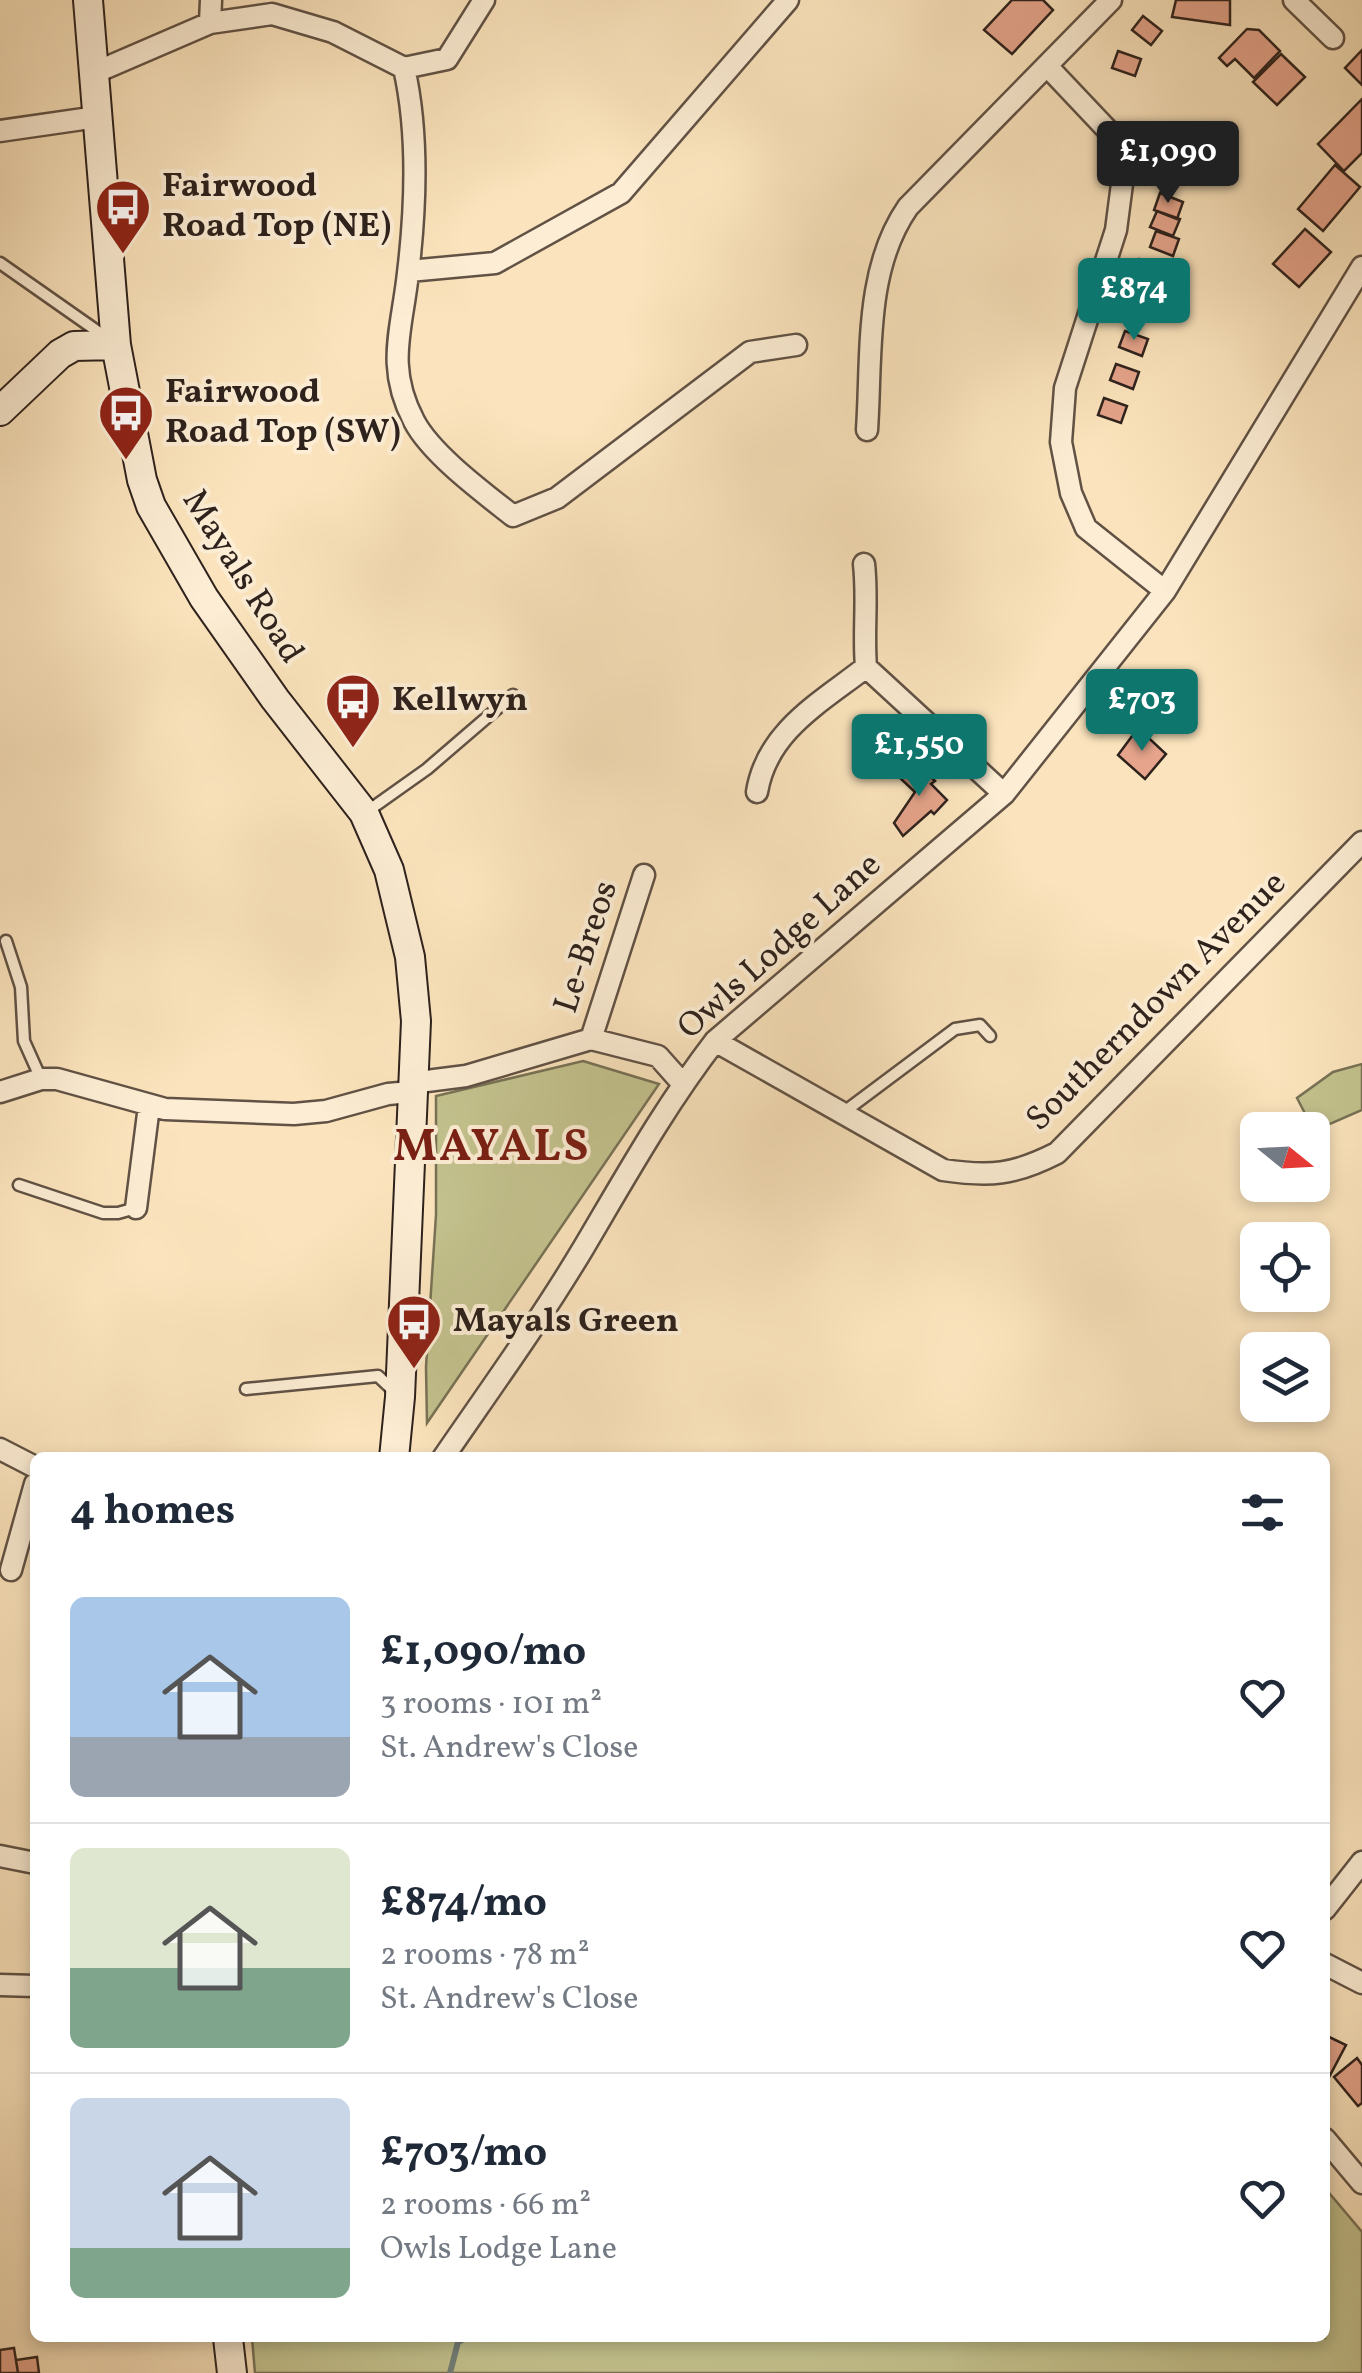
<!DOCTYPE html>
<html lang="en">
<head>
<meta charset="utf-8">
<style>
	body { margin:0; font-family:Vollkorn,serif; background:#f6f6f7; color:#1f2937; height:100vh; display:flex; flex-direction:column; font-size:38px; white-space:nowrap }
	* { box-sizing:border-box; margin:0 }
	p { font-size:32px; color:#747a83 }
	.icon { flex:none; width:55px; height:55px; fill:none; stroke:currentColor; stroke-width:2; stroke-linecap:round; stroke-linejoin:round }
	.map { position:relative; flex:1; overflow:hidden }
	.sheet { position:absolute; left:30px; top:1452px; width:1300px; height:890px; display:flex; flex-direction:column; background:#fff; border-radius:15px; box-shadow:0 5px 15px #0003 }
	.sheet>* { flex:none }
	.needle { width:65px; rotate:108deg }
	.fabs { position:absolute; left:1240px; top:1112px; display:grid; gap:20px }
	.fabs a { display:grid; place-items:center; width:90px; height:90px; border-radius:15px; background:#fff; box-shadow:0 5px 15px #0003; font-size:50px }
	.price { position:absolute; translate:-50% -85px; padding:0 22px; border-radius:10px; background:#0f766e; color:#fff; font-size:32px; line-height:65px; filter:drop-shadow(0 2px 5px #0008) }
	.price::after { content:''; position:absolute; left:50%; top:60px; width:30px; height:22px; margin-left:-15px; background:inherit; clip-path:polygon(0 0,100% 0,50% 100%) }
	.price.active { background:#222; color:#fff }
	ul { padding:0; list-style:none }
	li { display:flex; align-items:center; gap:30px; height:250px; padding:0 40px }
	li+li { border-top:2px solid #e0e1e3 }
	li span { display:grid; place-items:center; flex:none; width:280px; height:200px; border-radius:15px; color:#555 }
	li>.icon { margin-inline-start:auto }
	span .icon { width:120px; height:120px; fill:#fffc; stroke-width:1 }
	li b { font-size:42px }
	h2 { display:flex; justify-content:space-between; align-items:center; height:120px; padding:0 40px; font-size:42px }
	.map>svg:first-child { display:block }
</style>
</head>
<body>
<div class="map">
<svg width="1362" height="2373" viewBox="0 0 1362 2373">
	<rect width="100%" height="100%" fill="#fbe4bd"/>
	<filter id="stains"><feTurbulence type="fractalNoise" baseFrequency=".002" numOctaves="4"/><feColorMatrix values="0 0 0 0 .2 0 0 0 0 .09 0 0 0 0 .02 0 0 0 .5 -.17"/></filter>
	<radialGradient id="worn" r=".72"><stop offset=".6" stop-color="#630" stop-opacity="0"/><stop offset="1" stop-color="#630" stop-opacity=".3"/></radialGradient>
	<!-- green -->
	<path fill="#c3c28e" stroke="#787256" stroke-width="2.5" d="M583,1061L659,1084L427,1423L426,1367L436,1215V1096Z
		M1362,1064V1110L1314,1131L1297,1098L1333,1072Z
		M1325,2188L1362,2232V2373H255L252,2338H1325Z"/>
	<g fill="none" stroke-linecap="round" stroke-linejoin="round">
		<!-- stream -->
		<path stroke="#728078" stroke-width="6" d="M450,2373L458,2342L466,2338"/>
	</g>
	<!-- building -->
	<path fill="#e5a48b" stroke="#2e221d" stroke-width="2.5" d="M1012,0H1043L1053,10L1012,54L984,30Z
		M1176,0H1230V25L1172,17Z
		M1143,16L1162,31L1151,45L1132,30Z
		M1247,29L1259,30L1280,51L1254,78L1235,59L1227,66L1219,58Z
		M1362,50V85L1345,68Z
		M1118,51L1141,59L1135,76L1112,68Z
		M1281,54L1305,77L1277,105L1253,82Z
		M1362,99V153L1344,171L1318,144Z
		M1165,159L1189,167L1182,184L1159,175Z
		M1335,165L1360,187L1323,231L1298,209Z
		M1160,193L1183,202L1177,219L1154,210Z
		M1157,211L1180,219L1173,236L1150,227Z
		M1305,229L1331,252L1299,287L1273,264Z
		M1156,231L1179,239L1173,256L1150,247Z
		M1139,259L1163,267L1156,284L1133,275Z
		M1133,295L1156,304L1150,320L1127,312Z
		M1125,331L1148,339L1142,356L1119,347Z
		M1116,364L1139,372L1133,389L1110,380Z
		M1104,398L1127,406L1121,423L1098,415Z
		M1138,728L1166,754L1145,779L1118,755Z
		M916,763L935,781L931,784L947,800L934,814L931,811L903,836L894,823L915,792L901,779Z
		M1325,2035L1346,2045L1327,2081L1325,2080Z
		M1357,2058L1362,2065V2103L1358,2106L1334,2077Z
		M14,2348L18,2373H0V2350Z
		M37,2357L39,2373H18L16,2360Z"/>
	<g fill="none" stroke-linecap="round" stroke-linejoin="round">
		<!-- lane casing -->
		<g stroke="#615245" stroke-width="15">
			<path id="lane" d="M0,263L107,338
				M365,813L427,769L513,695
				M6,941L21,987L24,1041L41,1079
				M844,1112L955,1029L980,1025L990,1036
				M19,1185L103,1213H118L136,1208
				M246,1389L378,1376L396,1393"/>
		</g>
		<!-- street casing -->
		<g stroke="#615245" stroke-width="25">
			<path id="street" d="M1294,0L1333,38
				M210,23L211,0
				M1048,67L1117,140L1122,184L1116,230L1065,388L1061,442L1071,493L1086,528L1165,591
				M404,68C419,134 416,206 408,273C402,330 385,366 414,421C431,454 484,493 513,516L557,498L750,352L796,345
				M94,73L210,23L272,14L333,32L404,68L447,59L484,0
				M0,131L97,117
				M409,271L495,263L621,193L788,0
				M867,430C872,356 864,270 908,207L1111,0
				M864,564C868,599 863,632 866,667L1004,794
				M757,792C767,731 820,703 866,667
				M591,1039L644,875
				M715,1041L943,1170C990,1177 1014,1175 1057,1153L1362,842
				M411,1083L466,1076L591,1039L658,1056L682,1083
				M0,1092L41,1079H57L165,1109L294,1114L326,1111L388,1094L411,1092
				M136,1208L149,1106
				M0,1449L35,1467
				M443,1458C491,1388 541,1319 584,1247C626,1176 665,1106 715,1041L1004,794L1165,591L1362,267
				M11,1570L35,1484
				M0,1856L35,1863
				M1325,1909L1362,1862
				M1325,1964L1362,1983
				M0,1985L35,1986
				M1325,2139L1362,2183"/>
		</g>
		<!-- secondary casing -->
		<g stroke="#2e221d" stroke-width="32">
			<path id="secondary" d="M88,0L116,345L142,480L151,506L204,598L275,699L364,813L389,870L410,957L416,1021L400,1397L394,1458
				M0,411L60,354L74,346L116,345
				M228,2338L232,2373"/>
		</g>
		<!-- lane -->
		<use href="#lane" stroke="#fcedd4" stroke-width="10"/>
		<!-- street -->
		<use href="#street" stroke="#fcedd4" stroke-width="20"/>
		<!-- secondary -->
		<use href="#secondary" stroke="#fcedd4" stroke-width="28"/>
	</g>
	<!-- icons -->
	<defs>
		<g id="bus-pin" transform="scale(2.875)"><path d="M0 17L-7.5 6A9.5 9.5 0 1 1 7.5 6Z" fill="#8f2418" stroke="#fcedd4"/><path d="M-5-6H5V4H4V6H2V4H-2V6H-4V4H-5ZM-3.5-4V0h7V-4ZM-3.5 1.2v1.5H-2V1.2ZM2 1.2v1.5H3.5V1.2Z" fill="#fff"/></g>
	</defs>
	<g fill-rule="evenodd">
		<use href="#bus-pin" x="123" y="207"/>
		<use href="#bus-pin" x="126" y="413"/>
		<use href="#bus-pin" x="353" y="701"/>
		<use href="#bus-pin" x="414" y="1322"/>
	</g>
	<g text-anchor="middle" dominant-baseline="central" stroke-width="8" stroke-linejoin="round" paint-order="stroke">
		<!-- poi labels -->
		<g font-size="35" font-weight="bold" fill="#2e221d" stroke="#fcedd4" text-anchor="start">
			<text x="162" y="187">Fairwood<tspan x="162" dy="40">Road Top (NE)</tspan></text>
			<text x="165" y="393">Fairwood<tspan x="165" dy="40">Road Top (SW)</tspan></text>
			<text x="392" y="701">Kellwyn</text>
			<text x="453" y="1322">Mayals Green</text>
		</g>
		<!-- street labels -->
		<g font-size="35" fill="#2e221d" stroke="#fcedd4">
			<text transform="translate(242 577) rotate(58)">Mayals Road</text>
			<text transform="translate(587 947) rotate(-72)">Le-Breos</text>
			<text transform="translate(780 947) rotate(-42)">Owls Lodge Lane</text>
			<text transform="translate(1157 1002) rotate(-45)">Southerndown Avenue</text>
		</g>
		<!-- district labels -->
		<g font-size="45" font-weight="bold" letter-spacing="2.5" fill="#7a1f14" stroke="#fcedd4">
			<text x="492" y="1148">MAYALS</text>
		</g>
	</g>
	<rect width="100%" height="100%" filter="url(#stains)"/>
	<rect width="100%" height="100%" fill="url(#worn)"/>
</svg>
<div class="fabs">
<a><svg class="needle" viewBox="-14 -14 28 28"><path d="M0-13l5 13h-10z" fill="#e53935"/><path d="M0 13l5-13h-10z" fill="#747a83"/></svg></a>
<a><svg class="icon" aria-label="locate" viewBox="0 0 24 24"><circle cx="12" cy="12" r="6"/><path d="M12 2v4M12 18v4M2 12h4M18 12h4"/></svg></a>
<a><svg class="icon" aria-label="layers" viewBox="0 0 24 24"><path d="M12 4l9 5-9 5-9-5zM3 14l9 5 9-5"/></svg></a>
</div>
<b class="price active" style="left:1168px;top:206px">£1,090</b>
<b class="price" style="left:1134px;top:343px">£874</b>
<b class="price" style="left:1142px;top:754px">£703</b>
<b class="price" style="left:919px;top:799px">£1,550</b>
<section class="sheet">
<h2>4 homes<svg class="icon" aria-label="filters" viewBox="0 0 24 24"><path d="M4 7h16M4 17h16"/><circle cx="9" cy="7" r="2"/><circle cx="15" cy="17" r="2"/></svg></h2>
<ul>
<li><span style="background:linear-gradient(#a9c7e8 70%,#9aa5b1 0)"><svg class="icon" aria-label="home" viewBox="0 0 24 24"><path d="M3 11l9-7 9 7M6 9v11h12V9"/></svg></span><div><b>£1,090/mo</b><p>3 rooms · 101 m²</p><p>St. Andrew's Close</p></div><svg class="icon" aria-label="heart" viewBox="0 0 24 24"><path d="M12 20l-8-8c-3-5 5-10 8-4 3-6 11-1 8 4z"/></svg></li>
<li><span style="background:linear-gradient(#dfe7d0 60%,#7fa58c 0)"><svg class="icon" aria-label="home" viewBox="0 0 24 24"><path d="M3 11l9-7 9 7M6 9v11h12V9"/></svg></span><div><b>£874/mo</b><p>2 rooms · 78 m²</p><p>St. Andrew's Close</p></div><svg class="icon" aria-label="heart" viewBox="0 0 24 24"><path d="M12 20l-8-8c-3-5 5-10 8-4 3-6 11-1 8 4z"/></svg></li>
<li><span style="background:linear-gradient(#c9d6e8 75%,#7fa58c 0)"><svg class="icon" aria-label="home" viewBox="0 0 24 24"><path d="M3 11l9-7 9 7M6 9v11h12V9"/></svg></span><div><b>£703/mo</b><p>2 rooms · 66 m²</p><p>Owls Lodge Lane</p></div><svg class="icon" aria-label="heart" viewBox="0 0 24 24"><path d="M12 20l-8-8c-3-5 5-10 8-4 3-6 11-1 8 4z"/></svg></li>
</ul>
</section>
</div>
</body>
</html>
